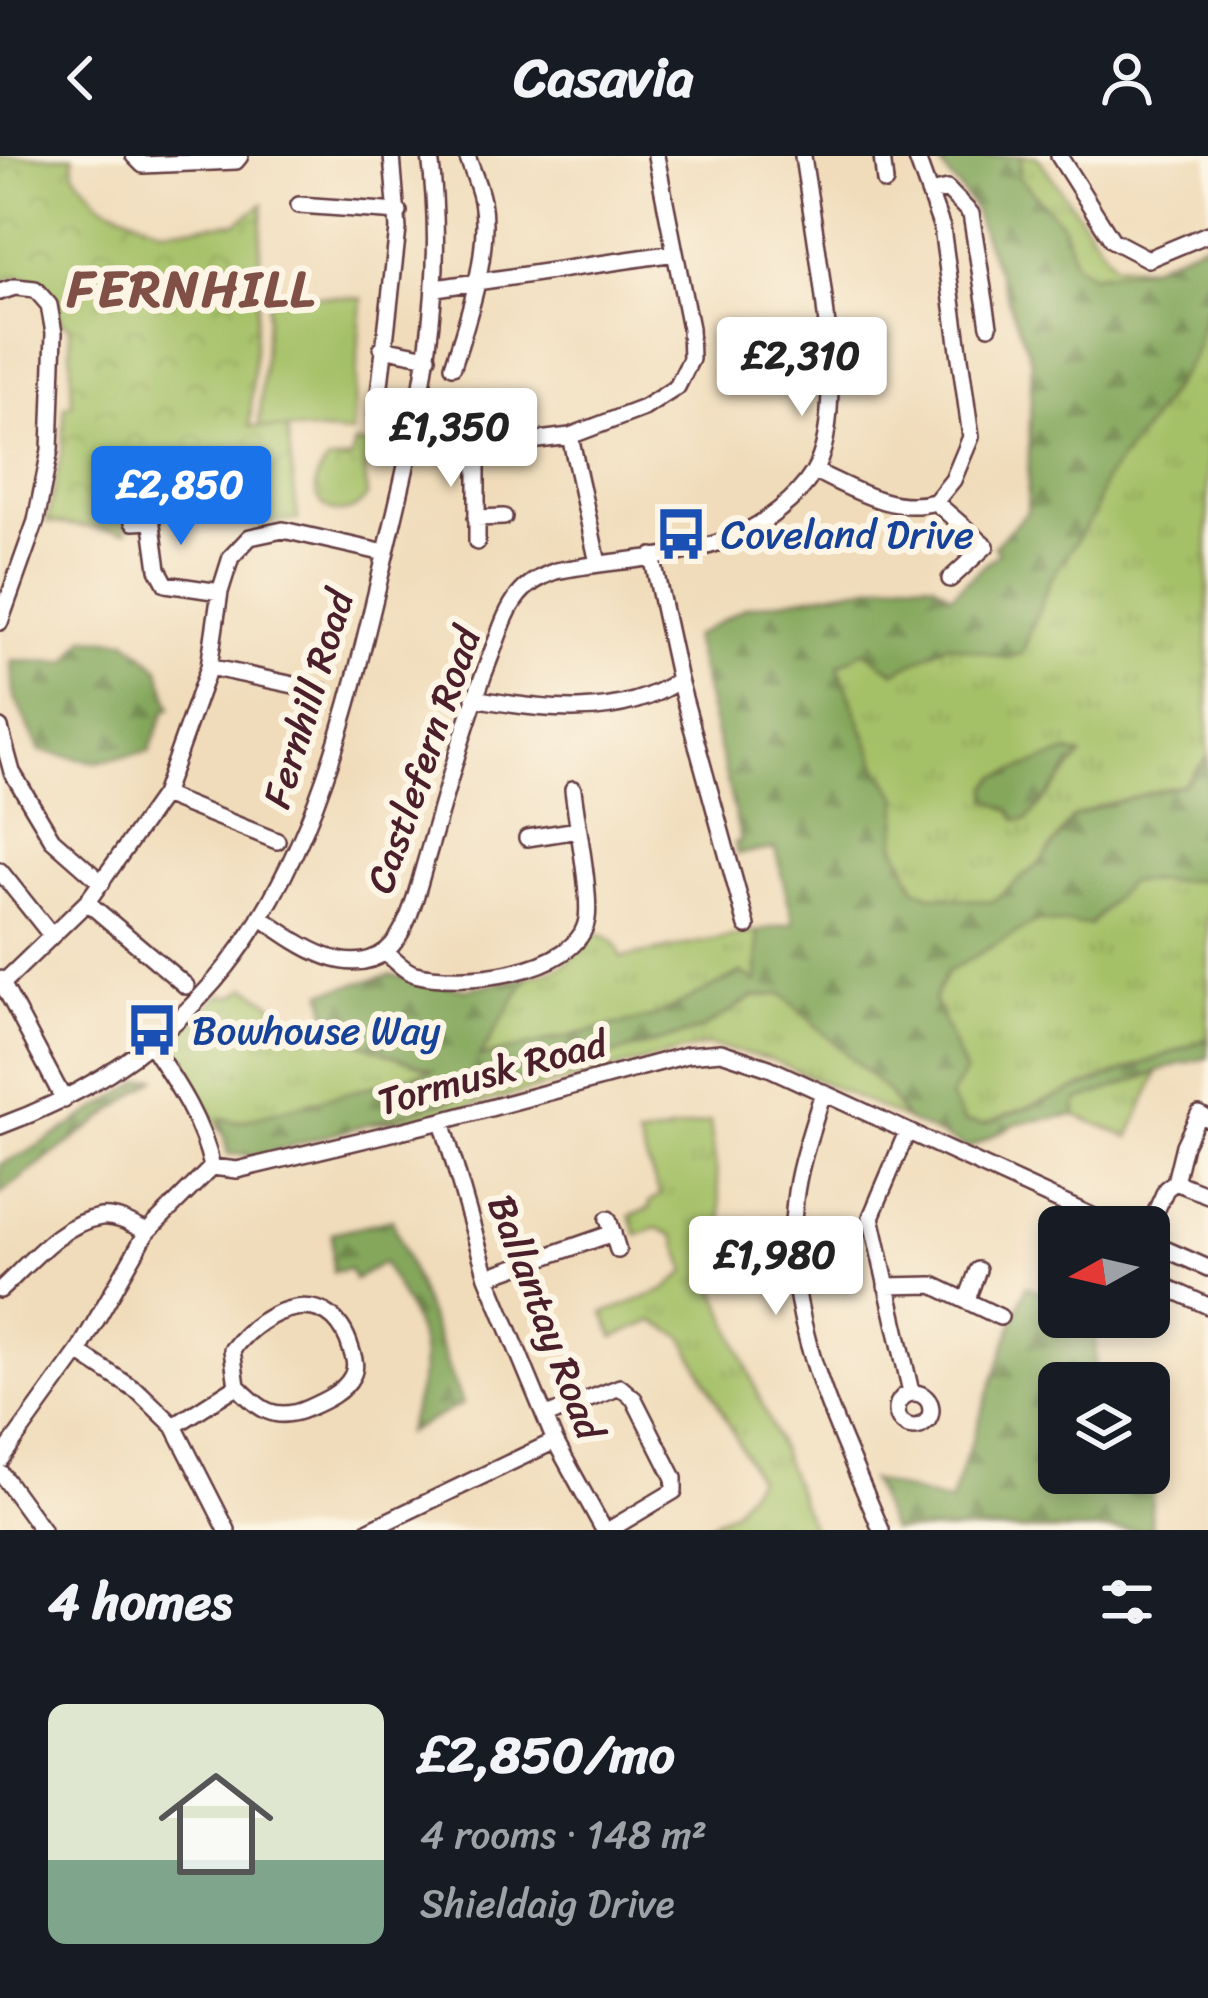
<!DOCTYPE html>
<html lang="en">
<head>
<meta charset="utf-8">
<style>
	body { margin:0; font-family:Sriracha,sans-serif; background:#242831; color:#f1f3f6; height:100vh; display:flex; flex-direction:column; font-size:45px; white-space:nowrap }
	* { box-sizing:border-box; margin:0 }
	p { font-size:39px; color:#9ea1a6 }
	.icon { flex:none; width:66px; height:66px; fill:none; stroke:currentColor; stroke-width:2; stroke-linecap:round; stroke-linejoin:round }
	.map { position:relative; height:1374px; overflow:hidden }
	.sheet { display:flex; flex-direction:column; background:#171b24; flex:1 }
	.sheet>* { flex:none }
	.needle { width:78px; rotate:262deg }
	.buttons { position:absolute; left:1038px; top:1050px; display:grid; gap:24px }
	.buttons a { display:grid; place-items:center; width:132px; height:132px; border-radius:18px; background:#171b24; box-shadow:0 6px 18px #0003; font-size:60px }
	.price { position:absolute; translate:-50% -102px; padding:0 27px; border-radius:12px; background:#fff; color:#222; font-size:39px; line-height:78px; filter:drop-shadow(0 3px 6px #0008) }
	.price::after { content:''; position:absolute; left:50%; top:72px; width:36px; height:27px; margin-left:-18px; background:inherit; clip-path:polygon(0 0,100% 0,50% 100%) }
	.price.on { background:#1a73e8; color:#fff }
	ul { padding:0; list-style:none }
	li { display:flex; align-items:center; gap:36px; height:300px; padding:0 48px }
	li+li { border-top:3px solid #363941 }
	li span { display:grid; place-items:center; flex:none; width:336px; height:240px; border-radius:18px; color:#555 }
	li>.icon { margin-inline-start:auto }
	span .icon { width:144px; height:144px; fill:#fffc; stroke-width:1 }
	li b { font-size:51px }
	h2 { display:flex; justify-content:space-between; align-items:center; height:144px; padding:0 48px; font-size:51px }
	header { display:flex; justify-content:space-between; align-items:center; height:156px; padding:0 48px; background:#171b24; font-size:54px; font-weight:800 }
	.map>svg:first-child { display:block }
</style>
</head>
<body>
<header><svg class="icon" aria-label="back" viewBox="0 0 24 24"><path d="M15 5l-7 7 7 7"/></svg>Casavia<svg class="icon" aria-label="person" viewBox="0 0 24 24"><circle cx="12" cy="8" r="4"/><path d="M4 21q1-7 8-7t8 7"/></svg></header>
<div class="map">
<svg width="1208" height="1374" viewBox="0 0 1208 1374">
	<defs>
		<pattern id="grass-tufts" width="24" height="20" patternUnits="userSpaceOnUse" patternTransform="scale(3)"><rect width="24" height="20" fill="#a5c168"/><path d="M3 7l-1-3M5 7V3M7 7l1-3M15 17l-1-3M17 17v-4M19 17l1-3" fill="none" stroke="#90a55a"/></pattern>
		<pattern id="forest-firs" width="22" height="20" patternUnits="userSpaceOnUse" patternTransform="scale(3)"><rect width="22" height="20" fill="#84a75c"/><path d="M5 1l3.5 6h-7zM16 11l3.5 6h-7z" fill="#6e874c"/></pattern>
		<pattern id="park-crowns" width="20" height="18" patternUnits="userSpaceOnUse" patternTransform="scale(3)"><rect width="20" height="18" fill="#a5c168"/><path d="M2 6a3 3 0 1 1 6 0M12 15a3 3 0 1 1 6 0" fill="none" stroke="#90a55a"/></pattern>
	</defs>
	<rect width="100%" height="100%" fill="#fcf5e5"/>
	<filter id="ink" filterUnits="userSpaceOnUse"><feTurbulence type="fractalNoise" baseFrequency=".00833" numOctaves="2"/><feDisplacementMap in="SourceGraphic" scale="24" xChannelSelector="R" yChannelSelector="G"/><feConvolveMatrix kernelMatrix="1 2 1 2 8 2 1 2 1" color-interpolation-filters="sRGB"/></filter>
	<filter id="wash" filterUnits="userSpaceOnUse"><feTurbulence type="fractalNoise" baseFrequency=".004" numOctaves="4" result="noise"/><feDisplacementMap in="SourceGraphic" scale="48" xChannelSelector="R" yChannelSelector="G"/><feGaussianBlur stdDeviation="2.7" result="paint"/><feColorMatrix in="noise" values="0 0 0 0 0 0 0 0 0 0 0 0 0 0 0 0 0 1.4 0 .05"/><feComposite in="paint" operator="in"/></filter>
	<g filter="url(#wash)">
		<rect width="100%" height="100%" fill="#f0dcba"/>
		<!-- grass -->
		<path fill="url(#grass-tufts)" stroke="#78704a" stroke-width="3" d="M1022,0H1037L1114,108L1148,111L1091,119L1075,107L1062,68L1018,20Z
			M1208,144V601L1184,628L1100,650L1073,661L1042,706L991,746L930,739L915,732L895,688L899,643L878,611L838,510L864,494L895,515L948,488L1008,502L1022,497L1050,424L1094,358L1104,325L1148,268L1194,199Z
			M1208,724V883L983,968L965,966L950,942L934,843L947,816L1037,765L1090,769L1128,726Z
			M758,775V827L741,817L656,860L477,902L528,821C564,813 572,807 593,777C610,782 617,784 621,802Z
			M247,831L300,866L328,860L339,879L434,914L238,966L221,962L222,976L174,901V882L220,839L234,840Z
			M782,838L889,937L905,963L770,903L707,889L422,962L370,968L702,873L753,841Z
			M1158,916L1129,981L1075,959L1076,945Z
			M710,966L728,1108L710,1119L813,1374H714L711,1367L734,1354L757,1322L683,1181L653,1165L614,1181L604,1157L665,1134L687,1115L674,1080L657,1072L637,1079L630,1060L650,1052L649,1047L660,1039L638,982Z"/>
		<!-- forest -->
		<path fill="url(#forest-firs)" stroke="#676344" stroke-width="3" d="M934,0H1022L1018,20L1062,68L1075,107L1091,119L1148,111L1208,85V144L1194,199L1148,268L1104,325L1094,358L1050,424L1022,497L1008,502L948,488L895,516L864,495L838,510L878,611L899,643L895,689L915,732L930,739L992,746L1041,706L1073,661L1100,650L1184,628L1208,601V724L1128,726L1090,769L1037,765L947,816L934,843L965,916L950,942L965,966L984,968L1208,883V902L1180,908L1077,945L1075,959L1018,967L968,992L905,963L889,937L782,838L753,841L702,873L256,1000L228,998L220,962L238,966L432,914L339,879L328,860L323,836L391,819L466,833L528,821L479,901L656,860L741,817L757,826L758,775L794,767L775,693L737,698L735,687L741,685L693,481L746,451L906,424L934,427L951,439L999,396L994,390L1027,356L1032,206L972,49Z
			M85,482L127,484L159,512L171,552L165,555L149,596L96,606L40,595L14,540L12,505L68,506Z
			M1068,596L1081,600L1027,664H1016L1011,655L989,644L988,631L997,621Z
			M157,922L0,1038V1008L25,998L143,924Z
			M392,1063L462,1248L406,1277C413,1251 426,1221 422,1193C417,1164 397,1132 383,1106L355,1124L349,1113L333,1116L332,1077Z
			M1026,1130L1059,1144V1161H1095L1096,1227H1059V1317H1121L1127,1336L1152,1330L1151,1374H891L870,1324L950,1347Z"/>
		<!-- park -->
		<path fill="url(#park-crowns)" stroke="#78704a" stroke-width="3" d="M0,0H73L74,17L102,48L162,73L237,67L263,48L250,270L287,273L298,364L250,369L195,328L139,336L140,353L124,360L126,376L47,366L62,295L65,250L72,249L70,170L61,167C55,135 34,109 0,127Z
			M355,287L371,290L365,313L367,340C341,378 294,340 327,306L351,303Z"/>
		<!-- garden -->
		<path fill="#a5c168" stroke="#78704a" stroke-width="3" d="M269,136L362,143L352,278L259,271Z"/>
	</g>
	<g filter="url(#ink)">
		<g fill="none" stroke-linecap="round" stroke-linejoin="round">
			<!-- minor casing -->
			<g stroke="#633b40" stroke-width="20">
				<path id="minor" d="M134,0L143,9L236,5L240,0
					M882,0L885,26
					M1059,0L1112,84L1148,103L1208,78
					M930,37L947,33L971,58L989,170
					M299,49L399,56
					M436,132L675,97
					M0,136L15,131L35,133L49,149L54,177L50,294L36,365L0,466
					M382,192L428,201
					M453,210C468,163 491,94 482,45C479,30 472,14 467,0
					M376,264L398,73L392,0
					M416,268L523,286L570,280L644,252L677,231L691,203L690,172L656,0
					M477,280V386
					M570,280L598,407
					M814,315C854,333 892,358 935,346L953,324L971,281L942,72L916,0
					M148,340L158,413L166,428L220,436
					M935,346L986,390L950,423
					M476,362L504,361
					M133,366L151,365
					M209,511L322,535
					M679,524L747,770
					M474,542C539,554 620,565 679,524L652,400
					M0,572L12,616L52,683L102,727
					M163,639L277,685
					M527,682L578,674
					M0,715L51,779
					M87,746L186,830
					M260,761C292,783 346,826 386,795C407,778 417,736 424,711C445,640 464,568 491,499C499,479 505,456 518,440C528,427 542,420 556,415C615,403 681,404 736,380C764,368 797,343 813,317C852,254 813,74 803,0
					M385,796C394,803 404,815 415,818C458,830 578,819 587,763C591,737 576,663 573,633
					M0,823L64,944
					M3,827L87,746L163,639L209,511L220,436L231,401L250,381L283,374L385,397
					M151,889C177,928 202,965 212,1011
					M823,936C813,971 799,1008 795,1044C780,1161 838,1269 881,1374
					M442,965L487,1121L555,1285L604,1374
					M0,970C91,937 167,886 227,810C317,695 351,543 384,404C416,270 449,139 430,0
					M907,976L871,1061L911,1236
					M212,1011L237,1014L442,965L687,899L721,896L769,912L1116,1071
					M1175,1026L1184,989L1199,958L1208,963
					M608,1063L618,1094
					M1149,1071L1166,1033L1175,1026L1208,1039
					M1149,1086L1208,1112
					M487,1121L613,1077
					M1149,1123L1208,1150
					M886,1130L933,1129L1000,1161
					M0,1134C29,1108 60,1067 101,1061C117,1059 133,1069 147,1076
					M967,1143L978,1114
					M78,1196L140,1237L174,1270L227,1374
					M897 1254a17 17 0 1 1 34 0a17 17 0 1 1-34 0Z
					M546,1260L620,1231L634,1243L674,1322V1335L609,1374
					M174,1270L237,1230C259,1253 275,1267 308,1252C324,1245 344,1236 352,1220C357,1211 354,1202 351,1193C331,1125 264,1151 232,1194L237,1230
					M0,1304L78,1196L147,1076L212,1011
					M0,1316L42,1374
					M369,1374L555,1285"/>
			</g>
			<!-- minor -->
			<use href="#minor" stroke="#fff" stroke-width="15"/>
		</g>
	</g>
	<!-- icons -->
	<defs>
		<g id="bus-bare" transform="scale(4.14)"><path d="M-5-6H5V4H4V6H2V4H-2V6H-4V4H-5ZM-3.5-4V0h7V-4ZM-3.5 1.2v1.5H-2V1.2ZM2 1.2v1.5H3.5V1.2Z" fill="#1a4fb4" stroke="#fcf5e5" stroke-width="2.5" paint-order="stroke"/></g>
	</defs>
	<g fill-rule="evenodd">
		<use href="#bus-bare" x="681" y="378"/>
		<use href="#bus-bare" x="152" y="874"/>
	</g>
	<g text-anchor="middle" dominant-baseline="central" stroke-width="12" stroke-linejoin="round" paint-order="stroke">
		<!-- transit labels -->
		<g font-size="39" fill="#164399" stroke="#fcf5e5" text-anchor="start">
			<text x="721" y="378">Coveland Drive</text>
			<text x="192" y="874">Bowhouse Way</text>
		</g>
		<!-- street labels -->
		<g font-size="39" fill="#4a1f2b" stroke="#fcf5e5">
			<text transform="translate(308 543) rotate(-73)">Fernhill Road</text>
			<text transform="translate(423 604) rotate(-71)">Castlefern Road</text>
			<text transform="translate(492 916) rotate(-15)">Tormusk Road</text>
			<text transform="translate(546 1161) rotate(69)">Ballantay Road</text>
		</g>
		<!-- district labels -->
		<g font-size="51" font-weight="bold" letter-spacing="3" fill="#805046" stroke="#fcf5e5">
			<text x="192" y="133">FERNHILL</text>
		</g>
	</g>
</svg>
<div class="buttons">
<a><svg class="needle" viewBox="-14 -14 28 28"><path d="M0-13l5 13h-10z" fill="#e53935"/><path d="M0 13l5-13h-10z" fill="#9ea1a6"/></svg></a>
<a><svg class="icon" aria-label="layers" viewBox="0 0 24 24"><path d="M12 4l9 5-9 5-9-5zM3 14l9 5 9-5"/></svg></a>
</div>
<b class="price" style="left:802px;top:263px">£2,310</b>
<b class="price" style="left:451px;top:334px">£1,350</b>
<b class="price on" style="left:181px;top:392px">£2,850</b>
<b class="price" style="left:776px;top:1162px">£1,980</b>
</div>
<section class="sheet">
<h2>4 homes<svg class="icon" aria-label="filters" viewBox="0 0 24 24"><path d="M4 7h16M4 17h16"/><circle cx="9" cy="7" r="2"/><circle cx="15" cy="17" r="2"/></svg></h2>
<ul>
<li><span style="background:linear-gradient(#dfe7d0 65%,#7fa58c 0)"><svg class="icon" aria-label="home" viewBox="0 0 24 24"><path d="M3 11l9-7 9 7M6 9v11h12V9"/></svg></span><div><b>£2,850/mo</b><p>4 rooms · 148 m²</p><p>Shieldaig Drive</p></div></li>
</ul>
</section>
</body>
</html>
